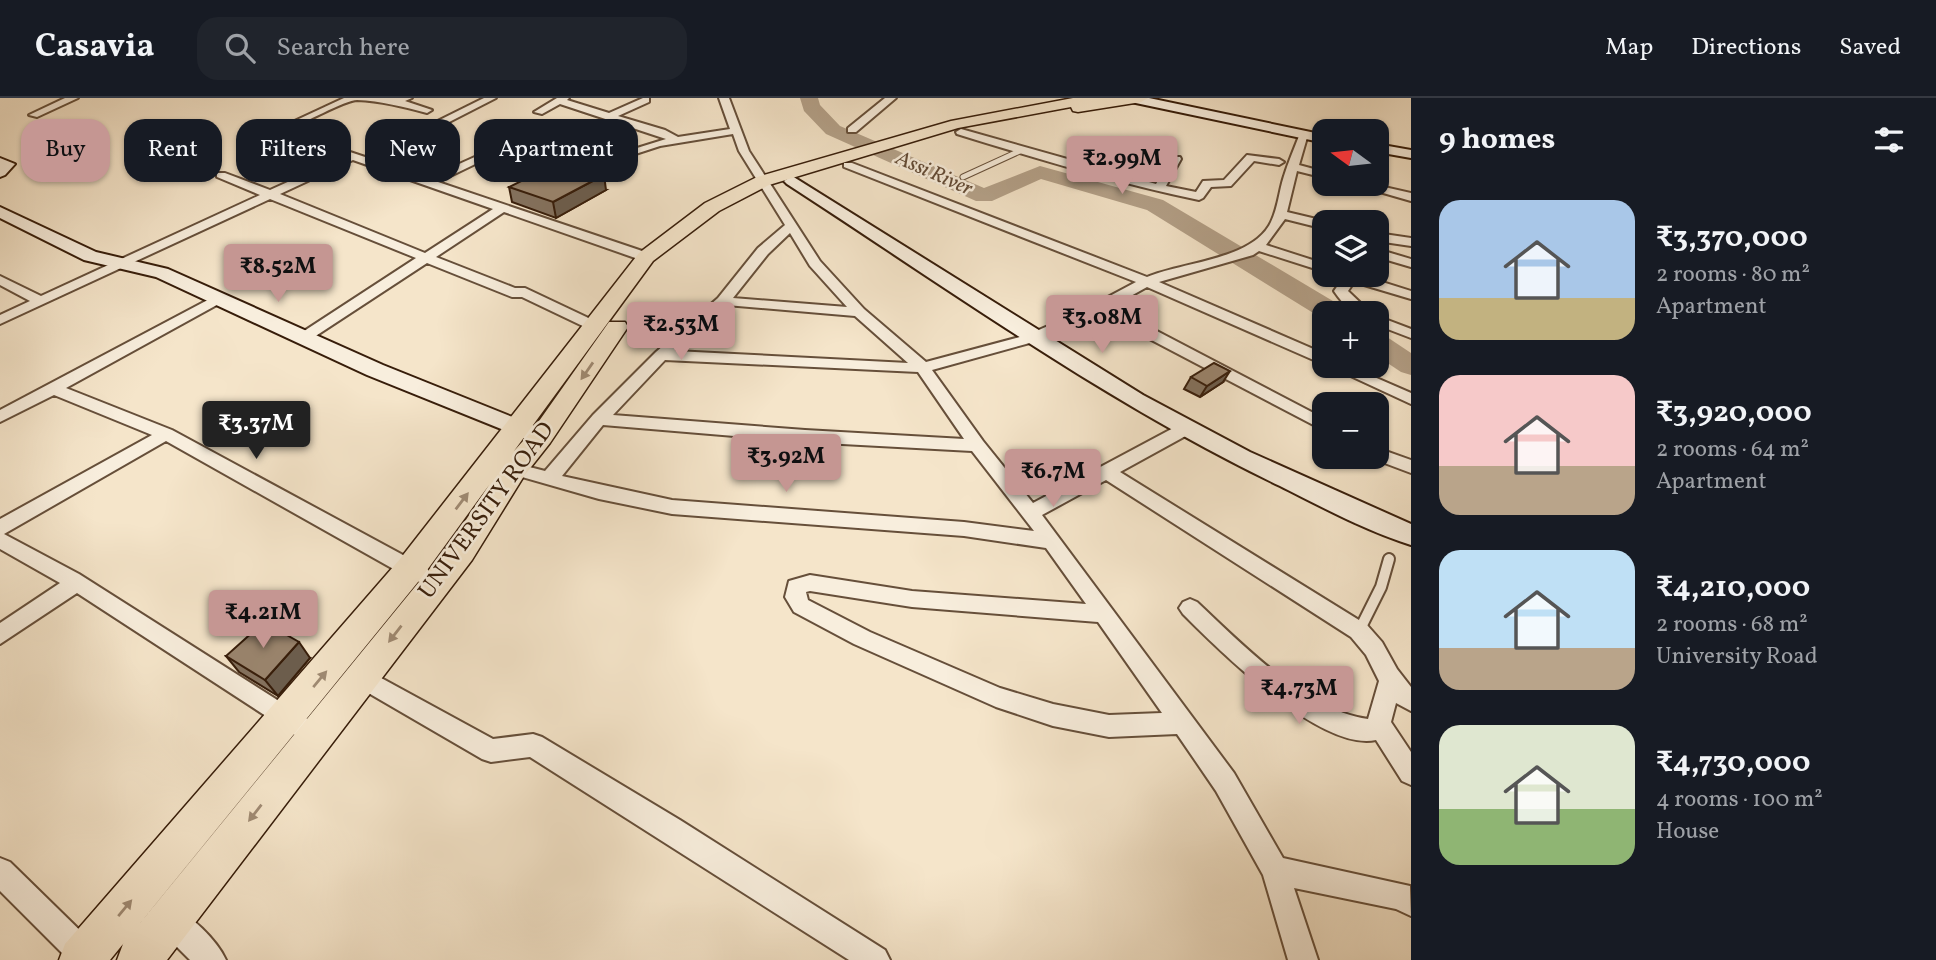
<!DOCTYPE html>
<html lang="en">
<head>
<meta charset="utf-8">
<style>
	body { margin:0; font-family:Vollkorn,serif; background:#20242c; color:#f1f3f6; height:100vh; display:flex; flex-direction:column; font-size:26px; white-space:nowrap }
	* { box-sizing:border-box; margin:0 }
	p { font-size:23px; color:#9ea1a6 }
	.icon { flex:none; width:38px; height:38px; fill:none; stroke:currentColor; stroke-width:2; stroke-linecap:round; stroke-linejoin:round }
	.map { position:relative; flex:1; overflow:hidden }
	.details { display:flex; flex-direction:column; background:#171b24; width:525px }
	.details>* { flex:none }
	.hud { position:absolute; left:21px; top:21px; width:665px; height:63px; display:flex; gap:14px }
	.needle { width:46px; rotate:285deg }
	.fabs { position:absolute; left:1312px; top:21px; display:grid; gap:14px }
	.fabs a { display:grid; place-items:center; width:77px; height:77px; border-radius:14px; background:#171b24; box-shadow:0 2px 5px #0004; font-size:35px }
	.price { position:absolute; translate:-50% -60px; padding:0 16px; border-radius:7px; background:#c59692; color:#111; font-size:23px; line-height:46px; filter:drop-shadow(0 2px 4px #0008) }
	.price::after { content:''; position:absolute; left:50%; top:42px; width:21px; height:16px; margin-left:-10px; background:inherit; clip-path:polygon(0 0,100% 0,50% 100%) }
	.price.on { background:#222; color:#fff }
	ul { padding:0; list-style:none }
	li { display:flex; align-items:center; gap:21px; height:175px; padding:0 28px }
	li span { display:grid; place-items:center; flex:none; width:196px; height:140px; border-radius:21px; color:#555 }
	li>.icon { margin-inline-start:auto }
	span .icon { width:84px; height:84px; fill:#fffc; stroke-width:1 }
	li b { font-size:30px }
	h2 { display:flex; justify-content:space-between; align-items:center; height:84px; padding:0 28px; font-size:30px }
	.pill { padding:0 24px; border-radius:21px; background:#171b24; box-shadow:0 2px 5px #0004; font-size:24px; line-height:63px }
	.pill.on { background:#c59692; color:#111 }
	header { display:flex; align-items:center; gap:42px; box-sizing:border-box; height:98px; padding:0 35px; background:#171b24; border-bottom:2px solid #363941 }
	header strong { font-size:33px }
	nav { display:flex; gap:38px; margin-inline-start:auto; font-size:24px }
	.search { width:490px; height:63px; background:#20242c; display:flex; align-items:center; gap:18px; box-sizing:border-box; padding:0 24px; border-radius:21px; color:#9ea1a6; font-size:26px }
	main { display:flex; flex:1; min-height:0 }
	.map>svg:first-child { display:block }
</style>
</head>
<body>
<header>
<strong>Casavia</strong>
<div class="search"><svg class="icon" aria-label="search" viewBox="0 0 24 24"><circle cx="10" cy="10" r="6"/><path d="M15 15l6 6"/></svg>Search here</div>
<nav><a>Map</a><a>Directions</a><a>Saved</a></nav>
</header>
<main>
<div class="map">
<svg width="1411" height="862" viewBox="0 0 1411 862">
	<rect width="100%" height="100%" fill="#f5e5ca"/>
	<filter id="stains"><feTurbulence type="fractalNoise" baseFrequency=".00286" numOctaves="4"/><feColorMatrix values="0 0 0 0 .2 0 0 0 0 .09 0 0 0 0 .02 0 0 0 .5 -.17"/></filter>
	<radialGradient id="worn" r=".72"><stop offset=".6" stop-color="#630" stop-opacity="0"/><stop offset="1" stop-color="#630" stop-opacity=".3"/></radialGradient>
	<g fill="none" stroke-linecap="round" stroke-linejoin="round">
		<!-- river -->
		<path fill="#b4a189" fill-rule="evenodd" d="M800,0H818L820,7L840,28L984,90L1040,68L1163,102L1343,209L1347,215H1325L1323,221L1147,112L1041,81L992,103H976L826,36L804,13Z
			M1377,236L1387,239L1411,255V277L1401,274L1377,258Z"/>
		<!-- lane-far1 casing -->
		<g stroke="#664f3a" stroke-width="7">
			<path id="lane-far1" d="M963,79L1022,52"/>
		</g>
		<!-- lane casing -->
		<g stroke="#664f3a" stroke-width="14">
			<path id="lane" d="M1359,533L1381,489L1389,461"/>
		</g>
		<!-- street casing -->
		<g stroke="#664f3a" stroke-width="4">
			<path id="street" d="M65,0H78L37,19L29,17Z
				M344,0H412L405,3L432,12L427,15C404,9 381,3 357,2C346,2 301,26 287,33L365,59L484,0H496L375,62L428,80L497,49L576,69L666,41L560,6L542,16L534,14L557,0H569L567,2L609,15L643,0H649V4L618,18L665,32L678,39L730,31L719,0H729L749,53L820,163L864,211L926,264L1027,237L1076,216L1136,184L844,69V65H852L1147,179C1182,164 1253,162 1271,124C1278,110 1279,93 1284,78C1288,65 1294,51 1299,38L1308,36L1299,67L1325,74V80L1297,73L1287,114L1329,124H1325V131L1285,121L1266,147L1325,166V174L1259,153L1253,157L1159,184L1325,256V267L1147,189L1111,209L1325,321V333L1100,215L1037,243L932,272L983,343L1033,405L1179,327H1191L1193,331L1191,335L1120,374L1367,527L1382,544L1397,571L1411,589V613L1396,605L1391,624L1411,654V687L1402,683L1376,642C1321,654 1219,552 1183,516L1179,510L1183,504L1190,501L1197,504C1242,546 1306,613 1368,621L1379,583L1366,557L1351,539L1106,382L1042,417L1234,675L1283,760L1410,788L1411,818L1396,811L1294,790L1318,862H1288L1263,777L1216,693L1177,636L1109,639L1053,628L996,609L854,546L794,514L785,499L789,483L810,477L912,493L1086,506L1046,450L964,438L672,416L599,401L508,375L505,371L508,367L514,365L545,373L593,317L656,254L718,200L758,150L785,127L739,53L733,36L660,48L577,75L498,55L438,84L651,156V162H641L504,114L436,159L515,190H525L599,225L601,228L599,231H589L522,199H512L427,165L308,243H298L296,240L298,237L416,160L270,101L0,226V217L30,203L0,187V178L41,198L260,97L217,79V75H225L270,92L343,59L273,33ZM353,62L493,111L425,155L280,96ZM790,135L810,168L847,209L733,200L768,156ZM726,207L855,218L908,265L675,253ZM665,262L918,274L964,341L805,332L613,317ZM603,327L805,344L972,353L1034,433L964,424L672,402L562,378ZM810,493L912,509L1098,524L1162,615L1109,617L1053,606L1000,590L870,534L808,502L806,494Z
				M885,0H896L856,34H848V30Z
				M961,31L1156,86L1172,59H1180L1181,61L1166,88L1196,94L1203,83L1224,82L1247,57L1279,61L1284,64L1279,67L1254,63L1231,88L1211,89L1203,100L1199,102C1118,85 1038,61 957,36L956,34Z
				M1352,86H1371L1411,95V103Z
				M1377,135L1411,140V148L1377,143Z
				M1377,151L1411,161V169L1377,159Z
				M1340,177H1360L1411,193V201L1354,184L1348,193L1371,215C1352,216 1345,209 1334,193L1343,180Z
				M219,196L226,200L224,203L66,290L172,332L427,470L430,476L427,482L420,484L413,482L166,343L4,436L79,476L323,631L327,639L323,647L315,650L77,495L0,546V525L60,485L0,451V421L152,337L54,297L0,324V312Z
				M1377,218L1411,231V240L1377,227Z
				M1329,268H1349L1411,295V306Z
				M1377,350L1411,362V375L1371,360L1377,359Z
				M361,569L493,641L533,636L542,639L680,722L885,852L890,862H849L530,659L491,664L482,661L353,586L350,579L353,572Z
				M0,760L10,764L100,852L105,862H69L0,793Z
				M170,808C190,816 217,842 226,862H190L160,832L156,822L160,812Z"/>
		</g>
		<!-- secondary casing -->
		<g stroke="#371d0a" stroke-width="4">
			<path id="secondary" d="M1125,0H1149L1325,37V45L1131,4Z
				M1377,46L1411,52V60L1377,54Z
				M0,60L15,66L5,77L0,79Z
				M792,78L1143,297L1250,354L1411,426V447C1366,433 1322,409 1280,388C1105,304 949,191 787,86L784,83Z
				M0,109L96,154L168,171L383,267L547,333L551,338L547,343L539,346L531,343L367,277L156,179L84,162L0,120Z"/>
		</g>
		<!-- primary casing -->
		<g stroke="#371d0a" stroke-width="3">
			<path id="primary" d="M1073,0H1148L1141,4L1078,14L1073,13L1071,9L958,30L769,87L719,113L653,163L514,353L532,333L609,224H625L628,229L550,345L524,378L472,462L167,862H117L123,846L450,446L489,387L422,479L110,862H59L65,846L400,461L639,155L705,105L757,79L951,23Z"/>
		</g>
		<!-- lane-far1 -->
		<use href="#lane-far1" stroke="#f8eedd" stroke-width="5"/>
		<!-- lane -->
		<use href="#lane" stroke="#f8eedd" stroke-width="10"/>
		<!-- street -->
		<use href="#street" fill="#f8eedd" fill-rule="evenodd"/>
		<!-- secondary -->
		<use href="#secondary" fill="#f8eedd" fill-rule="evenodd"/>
		<!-- primary -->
		<use href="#primary" fill="#f5e5ca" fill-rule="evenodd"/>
	</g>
	<!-- wall -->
	<path fill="#84725f" stroke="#371d0a" stroke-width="2" d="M509,89L606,92L556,120L512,104Z
		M1191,279L1223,284L1200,299L1184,291Z
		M226,558L310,560L278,598L239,574Z"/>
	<!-- shaded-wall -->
	<path fill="#6c5d4d" stroke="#371d0a" stroke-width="2" d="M604,77L606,92L556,120L553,104Z
		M1230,273L1223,284L1200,299L1207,288Z
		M299,544L310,560L278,598L265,582Z"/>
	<!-- building -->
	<path fill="#9a856e" stroke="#371d0a" stroke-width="2" d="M562,63L604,77L553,104L509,89Z
		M1214,265L1230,273L1207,288L1191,279Z
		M264,524L299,544L265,582L226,558Z"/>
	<!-- one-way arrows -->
	<defs><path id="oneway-solid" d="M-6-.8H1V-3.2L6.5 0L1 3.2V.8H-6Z" transform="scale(1.75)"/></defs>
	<g fill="#a08b74">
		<use href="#oneway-solid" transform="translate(587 273) rotate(125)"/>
		<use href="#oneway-solid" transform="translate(462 403) rotate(-53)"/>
		<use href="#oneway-solid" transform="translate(395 536) rotate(128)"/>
		<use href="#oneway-solid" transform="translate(320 581) rotate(-50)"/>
		<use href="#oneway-solid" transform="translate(255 715) rotate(128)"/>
		<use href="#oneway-solid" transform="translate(125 810) rotate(-50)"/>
	</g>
	<g text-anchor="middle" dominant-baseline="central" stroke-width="5" stroke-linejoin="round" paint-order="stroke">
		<!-- far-water labels -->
		<g font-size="21" font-style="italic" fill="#634b36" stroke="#f8eedd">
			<text transform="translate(934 76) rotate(24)">Assi River</text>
		</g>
		<!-- street labels -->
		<g font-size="24" fill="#371d0a" stroke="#f8eedd">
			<text transform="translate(487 413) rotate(-54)">UNIVERSITY ROAD</text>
		</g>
	</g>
	<rect width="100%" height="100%" filter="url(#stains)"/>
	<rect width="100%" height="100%" fill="url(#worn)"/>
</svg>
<div class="fabs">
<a><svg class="needle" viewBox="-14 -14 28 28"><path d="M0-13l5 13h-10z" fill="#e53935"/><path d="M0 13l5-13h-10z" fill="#9ea1a6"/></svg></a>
<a><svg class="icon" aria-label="layers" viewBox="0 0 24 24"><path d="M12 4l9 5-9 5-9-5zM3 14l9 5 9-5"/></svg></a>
<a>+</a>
<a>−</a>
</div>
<b class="price" style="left:1122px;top:98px">₹2.99M</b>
<b class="price" style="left:278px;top:206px">₹8.52M</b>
<b class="price" style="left:1102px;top:257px">₹3.08M</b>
<b class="price" style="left:681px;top:264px">₹2.53M</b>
<b class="price on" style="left:256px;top:363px">₹3.37M</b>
<b class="price" style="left:786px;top:396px">₹3.92M</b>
<b class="price" style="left:1053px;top:411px">₹6.7M</b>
<b class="price" style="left:263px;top:552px">₹4.21M</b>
<b class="price" style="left:1299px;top:628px">₹4.73M</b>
<div class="hud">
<a class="pill on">Buy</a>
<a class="pill">Rent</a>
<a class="pill">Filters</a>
<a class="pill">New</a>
<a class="pill">Apartment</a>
</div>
</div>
<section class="details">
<h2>9 homes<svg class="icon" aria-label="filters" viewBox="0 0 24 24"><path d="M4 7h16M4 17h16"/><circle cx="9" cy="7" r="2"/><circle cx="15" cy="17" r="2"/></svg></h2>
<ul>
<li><span style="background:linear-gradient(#a9c7e8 70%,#c2b280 0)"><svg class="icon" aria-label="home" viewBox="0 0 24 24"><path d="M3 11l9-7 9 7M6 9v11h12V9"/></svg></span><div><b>₹3,370,000</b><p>2 rooms · 80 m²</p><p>Apartment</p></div></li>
<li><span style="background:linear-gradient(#f6c9c9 65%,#b9a48a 0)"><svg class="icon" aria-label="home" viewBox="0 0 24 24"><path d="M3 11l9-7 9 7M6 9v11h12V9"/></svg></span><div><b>₹3,920,000</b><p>2 rooms · 64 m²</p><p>Apartment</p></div></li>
<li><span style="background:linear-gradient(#bfe0f5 70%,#b9a48a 0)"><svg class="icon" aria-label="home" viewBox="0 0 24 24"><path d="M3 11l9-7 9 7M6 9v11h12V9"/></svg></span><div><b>₹4,210,000</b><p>2 rooms · 68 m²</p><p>University Road</p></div></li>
<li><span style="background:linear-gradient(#dfe7d0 60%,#8fb573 0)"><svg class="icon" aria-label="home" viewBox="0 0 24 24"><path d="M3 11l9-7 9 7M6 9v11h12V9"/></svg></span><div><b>₹4,730,000</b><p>4 rooms · 100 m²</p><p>House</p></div></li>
</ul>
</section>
</main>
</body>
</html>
